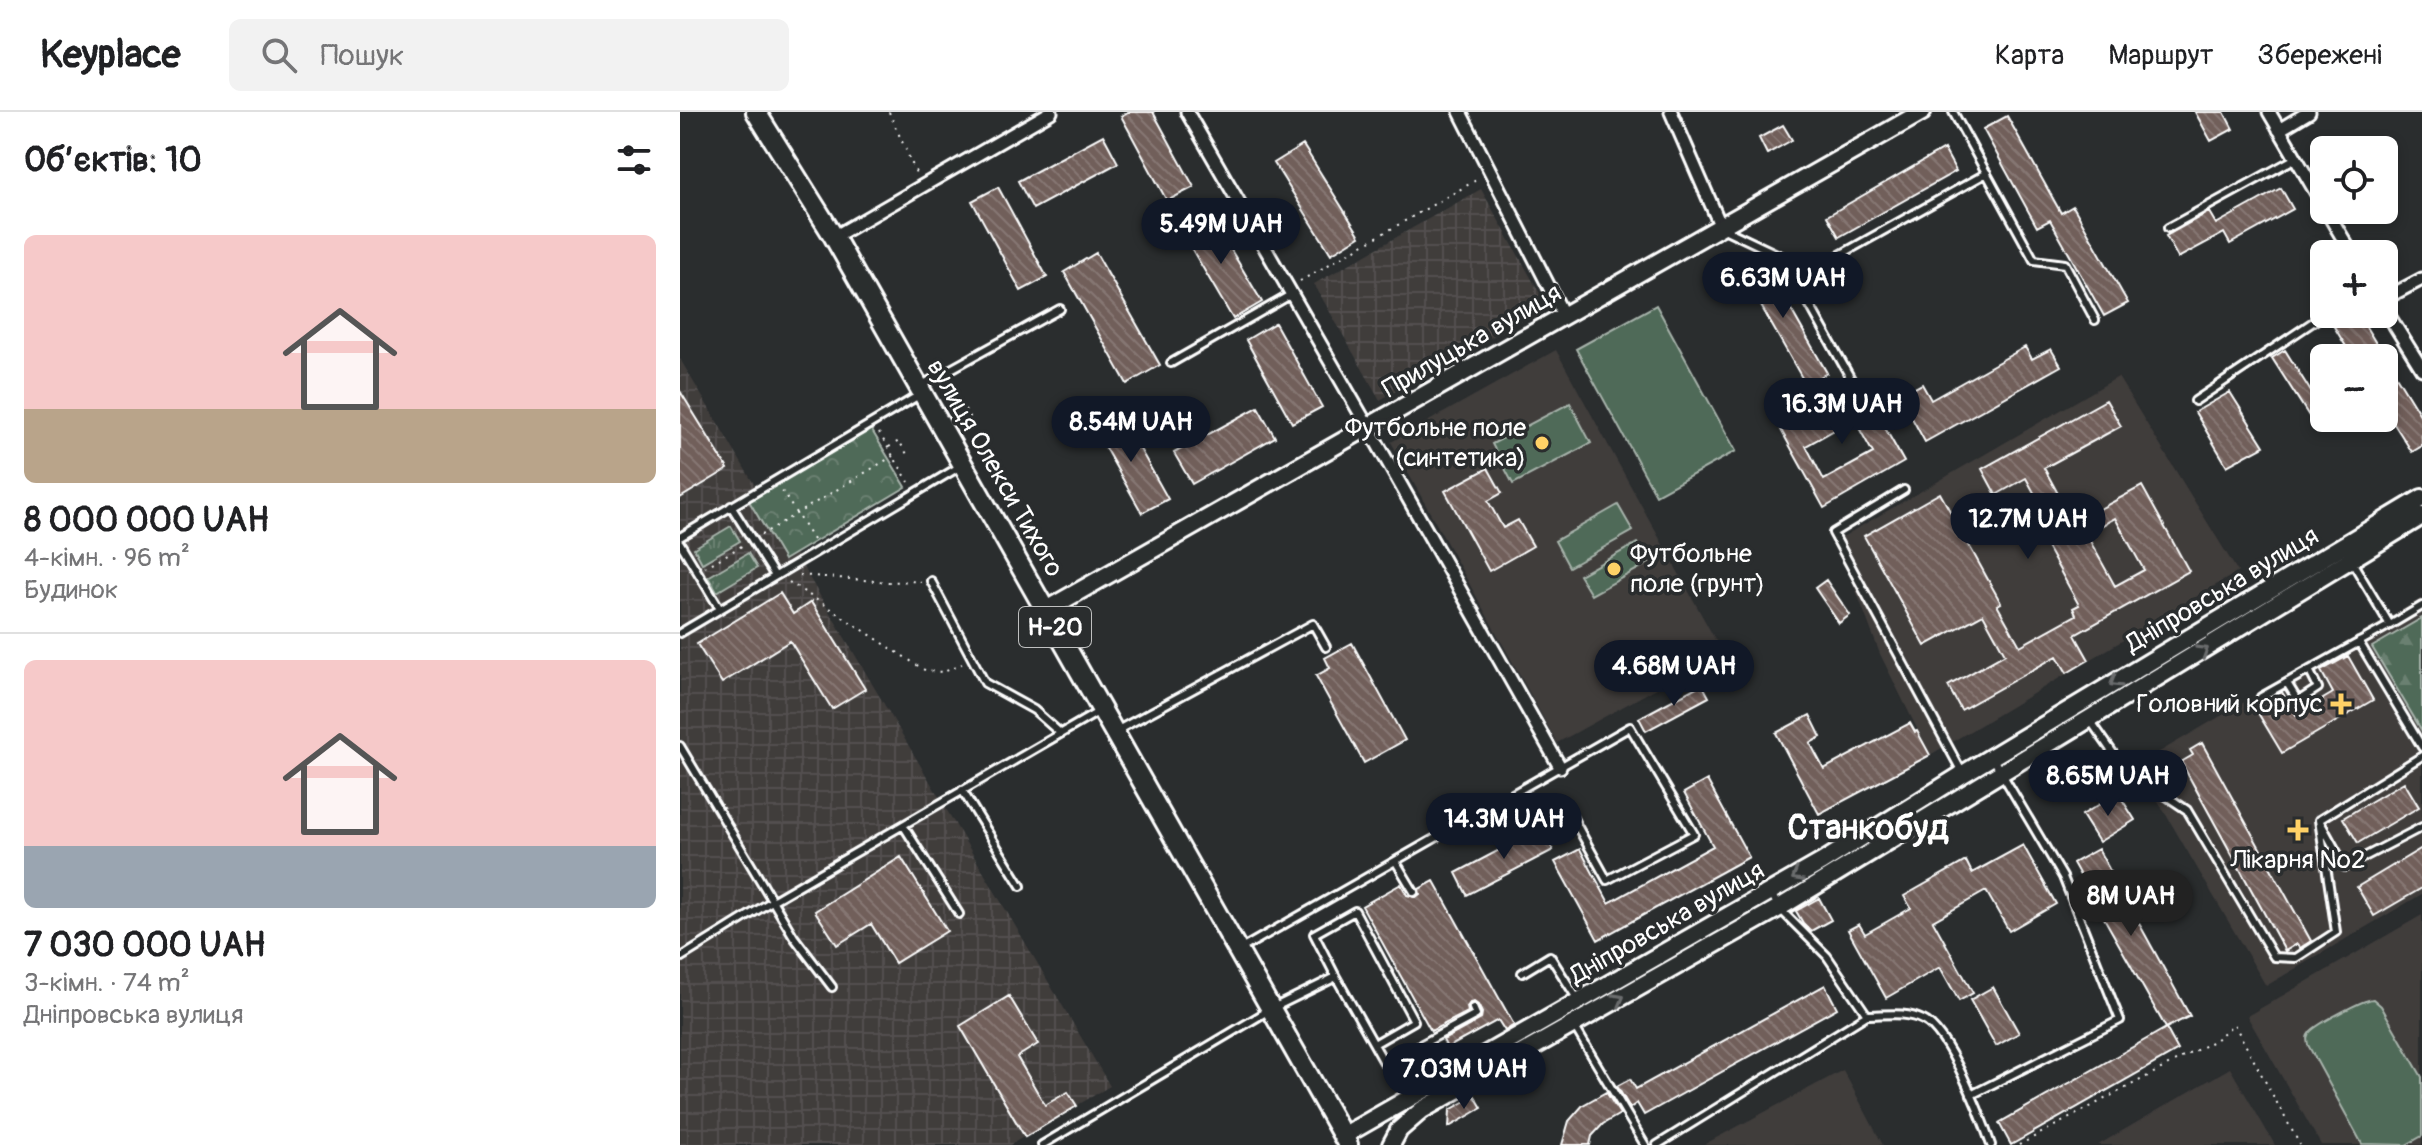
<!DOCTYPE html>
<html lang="uk">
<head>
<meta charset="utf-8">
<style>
	body { margin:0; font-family:Pangolin,sans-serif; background:#f2f2f2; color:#202124; height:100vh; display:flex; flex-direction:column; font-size:30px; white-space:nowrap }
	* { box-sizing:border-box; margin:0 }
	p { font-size:26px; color:#757577 }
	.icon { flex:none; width:44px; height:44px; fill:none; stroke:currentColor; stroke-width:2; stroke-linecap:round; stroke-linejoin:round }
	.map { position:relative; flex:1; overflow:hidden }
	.details { display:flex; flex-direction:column; background:#fff; width:680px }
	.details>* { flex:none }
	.tools { position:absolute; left:1630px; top:24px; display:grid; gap:16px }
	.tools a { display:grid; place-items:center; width:88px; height:88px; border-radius:12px; background:#fff; box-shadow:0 4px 12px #0003; font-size:40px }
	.price { position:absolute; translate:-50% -68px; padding:0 18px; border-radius:28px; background:#111827; color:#fff; font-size:26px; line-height:52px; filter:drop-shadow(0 2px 4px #0008) }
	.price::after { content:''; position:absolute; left:50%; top:48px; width:24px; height:18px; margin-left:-12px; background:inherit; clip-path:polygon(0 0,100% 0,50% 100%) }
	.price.on { background:#222; color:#fff }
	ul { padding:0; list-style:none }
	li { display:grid; align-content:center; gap:16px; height:424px; padding:0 24px }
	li+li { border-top:2px solid #e0e0e0 }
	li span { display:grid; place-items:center; height:248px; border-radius:12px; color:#555 }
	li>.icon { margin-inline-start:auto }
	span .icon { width:144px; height:144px; fill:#fffc; stroke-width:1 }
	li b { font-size:34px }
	h2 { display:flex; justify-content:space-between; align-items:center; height:96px; padding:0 24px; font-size:34px }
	header { display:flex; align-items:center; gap:48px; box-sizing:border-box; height:112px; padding:0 40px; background:#fff; border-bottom:2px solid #e0e0e0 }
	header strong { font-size:38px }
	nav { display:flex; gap:44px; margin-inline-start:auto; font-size:28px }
	.search { width:560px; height:72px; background:#f2f2f2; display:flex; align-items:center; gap:20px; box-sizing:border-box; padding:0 28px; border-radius:12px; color:#757577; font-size:30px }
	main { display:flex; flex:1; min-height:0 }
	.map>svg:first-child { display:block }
</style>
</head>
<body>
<header>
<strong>Keyplace</strong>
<div class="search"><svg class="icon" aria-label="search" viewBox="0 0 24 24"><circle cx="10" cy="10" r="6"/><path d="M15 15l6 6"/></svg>Пошук</div>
<nav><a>Карта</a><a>Маршрут</a><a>Збережені</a></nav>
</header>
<main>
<section class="details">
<h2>Об’єктів: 10<svg class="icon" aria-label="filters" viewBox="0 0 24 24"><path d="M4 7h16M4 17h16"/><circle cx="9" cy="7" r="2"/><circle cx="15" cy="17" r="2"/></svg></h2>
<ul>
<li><span style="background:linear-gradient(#f6c9c9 70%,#b9a48a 0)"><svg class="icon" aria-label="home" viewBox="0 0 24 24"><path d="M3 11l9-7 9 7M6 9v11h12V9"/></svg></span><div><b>8 000 000 UAH</b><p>4-кімн. · 96 m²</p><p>Будинок</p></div></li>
<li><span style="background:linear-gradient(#f6c9c9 75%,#9aa5b1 0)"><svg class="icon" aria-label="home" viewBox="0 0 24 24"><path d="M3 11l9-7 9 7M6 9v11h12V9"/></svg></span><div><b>7 030 000 UAH</b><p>3-кімн. · 74 m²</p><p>Дніпровська вулиця</p></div></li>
</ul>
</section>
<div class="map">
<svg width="1742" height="1033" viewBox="0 0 1742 1033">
	<defs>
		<pattern id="industrial-grid" width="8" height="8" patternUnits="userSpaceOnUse" patternTransform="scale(2)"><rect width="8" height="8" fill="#3f3c3b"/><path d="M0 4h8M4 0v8" fill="none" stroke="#52504f"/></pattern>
		<pattern id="grass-tufts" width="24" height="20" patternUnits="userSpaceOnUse" patternTransform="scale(2)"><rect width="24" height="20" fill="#506a58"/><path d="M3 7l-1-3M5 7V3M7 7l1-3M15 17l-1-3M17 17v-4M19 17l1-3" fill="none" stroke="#6a8071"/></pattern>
		<pattern id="forest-firs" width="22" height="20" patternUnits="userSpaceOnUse" patternTransform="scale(2)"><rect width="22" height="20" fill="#506a58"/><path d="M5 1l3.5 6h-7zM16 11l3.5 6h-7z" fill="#6a8071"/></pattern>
		<pattern id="park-crowns" width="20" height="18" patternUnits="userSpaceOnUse" patternTransform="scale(2)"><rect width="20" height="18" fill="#506a58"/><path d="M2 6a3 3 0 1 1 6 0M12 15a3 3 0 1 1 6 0" fill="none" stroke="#6a8071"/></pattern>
		<pattern id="building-back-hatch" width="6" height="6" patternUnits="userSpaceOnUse" patternTransform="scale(2)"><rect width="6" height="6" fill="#715f5a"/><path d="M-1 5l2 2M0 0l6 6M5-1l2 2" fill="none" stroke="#867773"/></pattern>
	</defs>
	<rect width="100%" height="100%" fill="#2a2d2e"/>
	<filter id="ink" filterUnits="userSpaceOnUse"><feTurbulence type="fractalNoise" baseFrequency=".0125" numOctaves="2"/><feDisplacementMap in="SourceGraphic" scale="16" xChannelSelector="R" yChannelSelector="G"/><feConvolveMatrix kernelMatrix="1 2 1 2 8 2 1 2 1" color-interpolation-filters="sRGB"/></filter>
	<g filter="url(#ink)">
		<!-- built -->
		<path fill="#3f3c3b" d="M876,238L1042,540L877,631L711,330Z
			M1438,265L1558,460L1250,643L1200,542L1157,428Z
			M1742,486V782L1586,874L1457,653Z
			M1742,803V1033H1641L1567,904Z
			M1550,956L1595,1033H1418Z
			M1163,958L1203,1033H1023Z"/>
		<!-- industrial -->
		<path fill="url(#industrial-grid)" d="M801,77L867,194L700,288L634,172Z
			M0,247L430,974L330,1033H0Z"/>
		<!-- grass -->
		<path fill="url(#grass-tufts)" stroke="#a8b4ac" stroke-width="2" d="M51,414L60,429L22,451L14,436Z
			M68,441L77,456L37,480L28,465Z"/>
		<!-- forest -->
		<path fill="url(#forest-firs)" stroke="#a8b4ac" stroke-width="2" d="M1742,506V619L1692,535Z"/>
		<!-- park -->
		<path fill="url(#park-crowns)" stroke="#a8b4ac" stroke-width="2" d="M191,317L226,375L104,448L69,389Z"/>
		<!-- pitch -->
		<path fill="#506a58" stroke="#a8b4ac" stroke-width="2" d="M976,193L1056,339L976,383L896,237Z
			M890,291L911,331L833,372L812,332Z
			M938,393L953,419L889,455L875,429Z
			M957,431L969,451L911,483L899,463Z
			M1693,887L1701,894L1742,965V1024L1726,1033L1682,1032L1628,933C1627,927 1626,925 1630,920C1637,912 1682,888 1693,887Z"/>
		<!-- building -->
		<path fill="url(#building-back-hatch)" stroke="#fff" stroke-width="2" fill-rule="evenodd" d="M448,0H473L514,75L487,89L441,4Z
			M1515,0H1544L1553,17L1531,29Z
			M1327,4L1381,101L1393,94L1448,191L1424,204L1370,108L1357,115L1303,17Z
			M1103,13L1112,28L1087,42L1079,26Z
			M423,23L438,51L353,97L338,69Z
			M623,33L680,124L651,142L594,51Z
			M1264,37L1276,59L1159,125L1147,104Z
			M318,75L367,165L341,179L292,89Z
			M1601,76L1613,97L1550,132L1544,121L1498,146L1486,124L1529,100L1536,112Z
			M529,101L582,190L553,207L500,117Z
			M416,141L480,253L447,272L384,160Z
			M1080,143L1147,261L1126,273L1059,155Z
			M1660,202H1678L1742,306V334L1732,340L1704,296V246H1673L1650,208Z
			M595,211L642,295L612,311L566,228Z
			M1345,235L1352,247L1371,237L1381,254L1245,330L1220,284L1242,272L1251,288Z
			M1605,238L1643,299L1631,307L1592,246Z
			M1181,273L1224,350L1144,396L1101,318ZM1174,307L1193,341L1144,368L1126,334Z
			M0,279L48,357L0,386Z
			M1550,280L1584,334L1547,354L1515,300Z
			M1426,288L1441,314L1364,356L1394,411L1462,374L1509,459L1395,523L1409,548L1387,561L1377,544L1281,598L1268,574L1325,542L1303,502L1245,534L1184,424L1260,381L1321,491L1317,493L1340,534L1396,503L1393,496L1399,493L1363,428L1376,421L1346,366L1316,383L1302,357ZM1435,406L1464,458L1435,474L1406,422Z
			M578,295L595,325L512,372L494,341Z
			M441,303L488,387L462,401L415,318Z
			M808,356L822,381L808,389L823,416L838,408L853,434L809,459L765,379Z
			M1146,468L1170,503L1159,511L1135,476Z
			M100,481L113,502L131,490L185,577L152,597L110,529L42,571L17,532Z
			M672,531L725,628L684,651L636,564L650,556L645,546Z
			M1668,544L1693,588L1602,641L1575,596L1602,580L1616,603L1653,581L1641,559Z
			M1022,572L1029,585L966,619L959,606Z
			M1130,603L1141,625L1130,631L1144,657L1230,611L1235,620L1237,619L1250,643L1139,702L1096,621Z
			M1522,631L1631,829L1620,836L1617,832L1605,839L1501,650L1513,643L1510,638Z
			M1027,668L1069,745L918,828L875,750L900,737L929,791L1033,734L1004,681Z
			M1724,670L1739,695L1678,731L1663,706Z
			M1438,681L1455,708L1419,730L1402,703Z
			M861,716L873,738L787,783L776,761Z
			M1343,733L1376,792L1329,819L1306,779L1253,809L1293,881L1279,889L1260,855L1206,886L1168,818L1179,812L1185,822L1231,796L1224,784L1286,749L1292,761Z
			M1742,736V776L1694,804L1677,775Z
			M1418,737L1510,904L1486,916L1393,751Z
			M221,745L267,819L215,851L191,812L157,833L135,799Z
			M754,769L834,913L825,919L818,908L767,936L763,928L801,907L802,901L798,893L794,890L790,891L787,895L788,900L751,919L682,794L721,772L727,783L736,785L740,782L739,777Z
			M1139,786L1151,808L1131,819L1123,811L1116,799Z
			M1145,873L1157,896L964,1003L957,991L950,996L937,974L950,967L956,977Z
			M1313,875L1339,921L1316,934L1290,888Z
			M329,884L358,932L337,945L365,993L388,980L397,994L345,1025L280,914Z
			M1486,916L1498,938L1331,1033L1319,1011Z
			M926,980L940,1002L923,1012L912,1024L910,1033H882L889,1009L903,993Z
			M795,984L802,996L769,1015L770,998Z"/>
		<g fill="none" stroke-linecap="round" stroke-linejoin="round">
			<!-- lane casing -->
			<g stroke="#fff" stroke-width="12">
				<path id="lane" d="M1273,0L1354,148L1385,152L1415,208
					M1488,116L1616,46
					M1044,117L1103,145L1171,267
					M1115,168L1307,61
					M491,251L612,182
					M242,273L380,197
					M1515,289L1645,202
					M1224,378L1153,421L1283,662
					M51,394L95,464
					M0,425L241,282
					M0,431L40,497
					M251,469L305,571L354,598L380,621
					M1710,513L1742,494
					M0,521L279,355
					M1679,530L1742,635
					M1607,571L1618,589L1638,576L1629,558
					M1581,585L1710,513L1671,448
					M1410,608L1442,654L1507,698L1594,845L1616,846L1656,820L1639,708
					M438,618L633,512L646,535
					M0,634L114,825L152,875
					M1742,644L1639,708L1665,755L1742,715
					M282,678L341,774
					M223,713L279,802
					M716,750L734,780
					M1091,781L1099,796L1147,844L1187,903
					M561,837L950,615L1014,722L927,768L885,692L842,716L827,687
					M0,846L92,789L418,600
					M842,861L870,844L898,888
					M656,865L634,822L675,799L734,909L694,932
					M893,912L965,1033
					M1291,983L1440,908L1383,765L1312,645
					M362,1033L591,897L656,865L705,952L796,903L793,896
					M977,1033L1187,903C1205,903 1226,899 1243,908C1269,920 1301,1004 1311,1033"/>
			</g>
			<!-- street casing -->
			<g stroke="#fff" stroke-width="17">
				<path id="street" d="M507,0L688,315L880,655
					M780,0L884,204
					M991,0L1041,115
					M1589,0L1644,94
					M1599,18L1629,0
					M1646,98L1672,142
					M154,125L371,0
					M1704,187L1742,167
					M1704,196L1742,257"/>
			</g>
			<!-- secondary casing -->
			<g stroke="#fff" stroke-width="22">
				<path id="secondary" d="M366,498L1242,0
					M663,1024L1142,750L1283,662L1742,386
					M711,1033L719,1018L742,998L1099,796L1742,404"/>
			</g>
			<!-- primary casing -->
			<g stroke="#fff" stroke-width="24">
				<path id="primary" d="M76,0L154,125L668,1033"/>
			</g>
			<!-- path -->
			<path stroke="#fff" stroke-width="2" stroke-dasharray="2 6" stroke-linecap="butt" d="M209,0L236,61
				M620,169L798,67
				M281,290L290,306
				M199,321L229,370
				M209,335L219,329L227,342
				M102,379L133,428
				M81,423L213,344
				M25,455L65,432
				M120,463L208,470L241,469
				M109,470L246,559L264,560L282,552
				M1339,1033L1535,928L1554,912L1620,1033"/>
			<!-- lane -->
			<use href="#lane" stroke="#2a2d2e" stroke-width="6"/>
			<!-- street -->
			<use href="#street" stroke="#2a2d2e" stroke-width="11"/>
			<!-- secondary -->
			<use href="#secondary" stroke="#2a2d2e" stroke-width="16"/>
			<!-- primary -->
			<use href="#primary" stroke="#2a2d2e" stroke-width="18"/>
		</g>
		<!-- one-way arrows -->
		<defs><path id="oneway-chevron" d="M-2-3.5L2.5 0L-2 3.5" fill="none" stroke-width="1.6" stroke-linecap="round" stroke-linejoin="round" transform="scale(2)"/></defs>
		<g stroke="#6a6c6d">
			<use href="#oneway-chevron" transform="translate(1523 539) rotate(-32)"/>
			<use href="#oneway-chevron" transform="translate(1435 570) rotate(149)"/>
			<use href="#oneway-chevron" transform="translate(1117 764) rotate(150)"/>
			<use href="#oneway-chevron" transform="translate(939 887) rotate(-29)"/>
		</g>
	</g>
	<!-- markers -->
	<g fill="#ffd166" stroke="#2a2d2e" stroke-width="3">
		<circle cx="862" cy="331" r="8"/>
		<circle cx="934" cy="457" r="8"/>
		<path d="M1657 580h8v8h8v8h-8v8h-8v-8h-8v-8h8z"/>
		<path d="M1614 706h8v8h8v8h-8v8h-8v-8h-8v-8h8z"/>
	</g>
	<g text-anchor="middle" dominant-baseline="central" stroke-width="7" stroke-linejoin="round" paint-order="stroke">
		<!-- shield labels -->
		<rect fill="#2a2d2e" stroke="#bfc0c0" stroke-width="2" x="339" y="495" width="72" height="40" rx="6"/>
		<g font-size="24" font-weight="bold" fill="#fff">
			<text x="375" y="515">Н-20</text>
		</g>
		<!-- street labels -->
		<g font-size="26" fill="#fff" stroke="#2a2d2e">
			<text transform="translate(792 229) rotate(-30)">Прилуцька вулиця</text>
			<text transform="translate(315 356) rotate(60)">вулиця Олекси Тихого</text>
			<text transform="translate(1542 478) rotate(-31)">Дніпровська вулиця</text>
			<text transform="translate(987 811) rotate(-30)">Дніпровська вулиця</text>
		</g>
		<!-- poi labels -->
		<g font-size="26" fill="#fff" stroke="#2a2d2e" text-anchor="end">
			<text x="846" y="316">Футбольне поле<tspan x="846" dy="30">(синтетика)</tspan></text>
			<text x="950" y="442" text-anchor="start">Футбольне<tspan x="950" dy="30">поле (грунт)</tspan></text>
			<text x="1643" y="592">Головний корпус</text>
			<text x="1618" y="748" text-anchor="middle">Лікарня №2</text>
		</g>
		<!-- district labels -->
		<g font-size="34" font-weight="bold" fill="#fff" stroke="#2a2d2e">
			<text x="1188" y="716">Станкобуд</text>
		</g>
	</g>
</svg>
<div class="tools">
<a><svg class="icon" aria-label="locate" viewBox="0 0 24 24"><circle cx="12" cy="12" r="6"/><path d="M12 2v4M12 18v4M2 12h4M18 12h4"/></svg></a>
<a>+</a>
<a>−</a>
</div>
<b class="price" style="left:541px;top:154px">5.49M UAH</b>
<b class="price" style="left:1103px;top:208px">6.63M UAH</b>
<b class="price" style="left:1162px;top:334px">16.3M UAH</b>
<b class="price" style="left:451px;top:352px">8.54M UAH</b>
<b class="price" style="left:1348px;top:449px">12.7M UAH</b>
<b class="price" style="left:994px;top:596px">4.68M UAH</b>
<b class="price" style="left:1428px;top:706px">8.65M UAH</b>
<b class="price" style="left:824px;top:749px">14.3M UAH</b>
<b class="price on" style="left:1451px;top:826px">8M UAH</b>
<b class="price" style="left:784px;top:999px">7.03M UAH</b>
</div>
</main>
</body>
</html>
